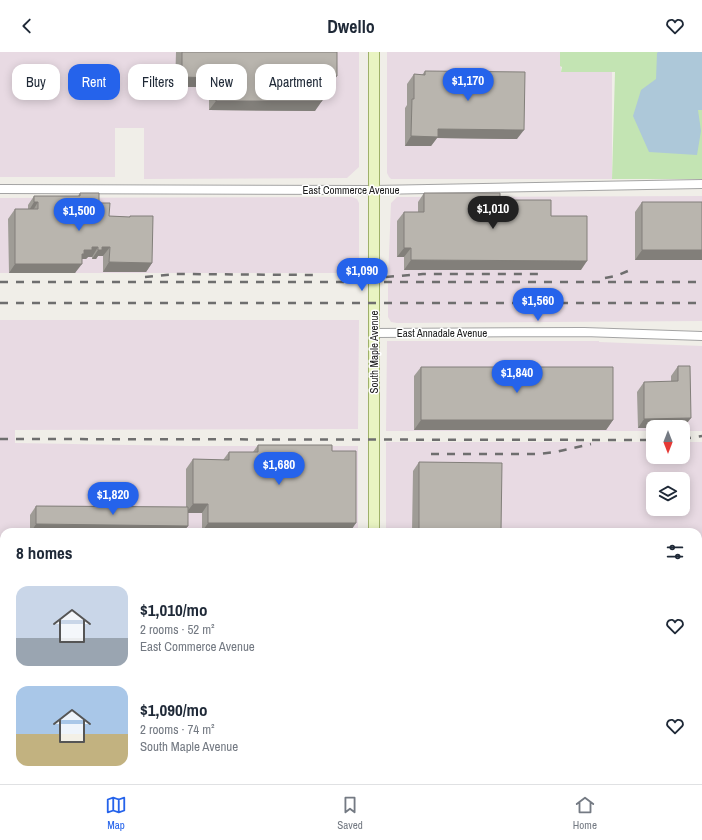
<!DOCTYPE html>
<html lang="en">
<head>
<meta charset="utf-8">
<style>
	body { margin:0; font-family:"Archivo Narrow",sans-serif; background:#f2f2f3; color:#1f2937; height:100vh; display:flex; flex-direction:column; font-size:15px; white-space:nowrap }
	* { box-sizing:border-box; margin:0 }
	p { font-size:13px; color:#747a83 }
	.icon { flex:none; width:22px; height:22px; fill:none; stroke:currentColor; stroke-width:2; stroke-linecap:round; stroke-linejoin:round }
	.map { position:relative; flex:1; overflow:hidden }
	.side { position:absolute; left:0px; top:476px; width:702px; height:256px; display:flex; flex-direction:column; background:#fff; border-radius:12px 12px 0 0; box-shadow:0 2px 10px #0003 }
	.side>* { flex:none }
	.top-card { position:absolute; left:12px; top:12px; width:400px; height:36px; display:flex; gap:8px }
	.needle { width:26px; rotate:180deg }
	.tools { position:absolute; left:646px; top:368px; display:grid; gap:8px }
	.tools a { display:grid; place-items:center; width:44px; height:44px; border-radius:8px; background:#fff; box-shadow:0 2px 10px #0003; font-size:20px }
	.price { position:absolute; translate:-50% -34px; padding:0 9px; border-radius:14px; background:#2563eb; color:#fff; font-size:13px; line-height:26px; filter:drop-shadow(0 1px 2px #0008) }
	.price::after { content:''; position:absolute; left:50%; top:24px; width:12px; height:9px; margin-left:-6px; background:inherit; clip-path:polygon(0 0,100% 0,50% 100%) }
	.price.selected { background:#222; color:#fff }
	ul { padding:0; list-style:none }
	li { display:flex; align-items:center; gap:12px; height:100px; padding:0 16px }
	li span { display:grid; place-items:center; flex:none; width:112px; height:80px; border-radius:12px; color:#555 }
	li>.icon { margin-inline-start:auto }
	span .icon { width:48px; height:48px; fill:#fffc; stroke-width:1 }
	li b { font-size:17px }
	h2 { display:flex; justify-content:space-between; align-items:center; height:48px; padding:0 16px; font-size:17px }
	.tag { padding:0 14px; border-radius:12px; background:#fff; box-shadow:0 2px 10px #0003; font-size:14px; line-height:36px }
	.tag.selected { background:#2563eb; color:#fff }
	header { display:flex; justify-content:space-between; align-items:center; height:52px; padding:0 16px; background:#fff; font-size:18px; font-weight:700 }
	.tab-bar { display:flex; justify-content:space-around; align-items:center; height:56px; border-top:1px solid #e0e1e3; background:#fff; font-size:11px; color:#747a83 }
	.tab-bar a { display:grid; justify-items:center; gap:2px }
	.tab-bar .selected { color:#2563eb }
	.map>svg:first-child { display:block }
</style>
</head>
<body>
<header><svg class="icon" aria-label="back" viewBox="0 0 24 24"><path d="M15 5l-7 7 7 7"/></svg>Dwello<svg class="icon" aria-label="heart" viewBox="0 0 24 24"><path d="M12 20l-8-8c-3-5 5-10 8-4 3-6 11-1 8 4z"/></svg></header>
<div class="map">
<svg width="702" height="732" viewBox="0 0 702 732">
	<rect width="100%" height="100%" fill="#f0eee8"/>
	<!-- industrial -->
	<path fill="#e8dae3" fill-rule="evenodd" d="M0,0H359V115L347,126L144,127V76H115V125H0Z
		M387,0H560L561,20H612V127H391L389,125L387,121Z
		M702,144V269L397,271L391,270L388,265V228L391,151L397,145Z
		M352,145L357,147L359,151V221H0V146Z
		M0,268H359L358,377L15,378V391L187,394H358V480H4V486H0Z
		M387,289H599V290L702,294V379H683V375H653V379H386Z
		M386,390H653V405H683V390H702V598H698V480H386ZM653,427H683V457H653Z
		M0,504H4V705H0Z
		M698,605H702V732H386V728H698Z
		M0,722H4V728H358V732H0Z"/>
	<!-- grass -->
	<path fill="#c3e4b3" d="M560,0H702V127H612L615,20H561L562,15L560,14Z"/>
	<!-- water -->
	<path fill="#adc8d9" d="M658,0H702V58H698L701,79L697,103L649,100L633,64L641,38L656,27L657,1Z"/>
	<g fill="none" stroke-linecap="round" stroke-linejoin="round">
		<!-- street casing -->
		<g stroke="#a4a4a4" stroke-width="10">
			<path id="street" d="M0,137L374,138L702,132
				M374,281L584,280L702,284
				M0,495H4
				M0,714H4"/>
		</g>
		<!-- secondary casing -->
		<g stroke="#556e10" stroke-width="12">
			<path id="secondary" d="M374,480V0
				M373,732V728"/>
		</g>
		<!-- street -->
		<use href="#street" stroke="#fff" stroke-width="8"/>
		<!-- secondary -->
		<use href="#secondary" stroke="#e9f4c2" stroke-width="11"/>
		<!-- rail -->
		<path stroke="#6e6e6e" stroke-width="2.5" stroke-dasharray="8 8" stroke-linecap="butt" d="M145,225L176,222L315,223
			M386,225L423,222H542
			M605,226L616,224L635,216
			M0,230H702
			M0,251H702
			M0,387L653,388
			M683,387L702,384
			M431,402H539L555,400L591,392
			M0,603H4
			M698,603H702"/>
	</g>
	<!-- wall -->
	<path fill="#9f9c96" d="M176,0H337L331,33H322L315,59L209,58V35H175Z
		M425,19L517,87L437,86L431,94H405V56L407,53V32L414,22L422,23Z
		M80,141L99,151L109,164L129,165L130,164L152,211L146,220H103V204H98L96,207H92V205H88L86,207H82L75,221H9L8,167L15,157H28V153L34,144H78Z
		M424,141L500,148L551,164L581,218H404V205H397V169L404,160H418V150Z
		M642,150L702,208H635V160Z
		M678,314L684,375H653V376H638L637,340L644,330H671V324Z
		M421,315L613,368L606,378H414V324Z
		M258,393H332L202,480V461H188V474L183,480H30V463L36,454L186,455V417L193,407L223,408L229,400H253Z
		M419,410L501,480H412L413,419Z
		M702,605V663H698V610Z
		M407,728H547L546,732H407Z
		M640,728H698L702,732H640Z"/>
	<!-- shaded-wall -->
	<path fill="#827f7a" d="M322,23L337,24L331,33H315Z
		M182,25L216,26L209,35H175Z
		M216,49H322L315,59L209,58Z
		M438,77L524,78L517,87L437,86L431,94H405L411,84Z
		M34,150H38L32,160H28Z
		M92,195H98L92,205H88L86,207H78L84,198Z
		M102,195H110L103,204H98L96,207H92L98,198Z
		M404,196H411L404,205H397Z
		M642,198H702V208H635Z
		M411,208L587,209L581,218H404Z
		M109,210L152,211L146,220H103Z
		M15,212H82L75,221H9Z
		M691,366L684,375H653V376H638L644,367Z
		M421,368H613L606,378H414Z
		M193,452H208L202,461H186Z
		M208,471H356L350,480H202Z
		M36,472L188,474L183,480H31Z
		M0,567H4V577H0Z
		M702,658V663H698Z"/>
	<!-- building -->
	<path fill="#b9b5ae" stroke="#827f7a" d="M182,0H337V24L322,23V49H216V26L182,25Z
		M425,19L525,20L524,78L438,77V85L411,84L412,47H414V22L425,23Z
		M80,141H99V151H110L109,164L130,165V164H153L152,211L109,210L110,195H102V198H98V195H92V198H84V202H82V212H15V157H38V150H34V144H80Z
		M424,141H500V148H551V164H587V209L411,208V196H404V160H424Z
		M642,150H702V198H642Z
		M678,314H690L691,366L644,367V330L678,329Z
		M421,315H613V368H421Z
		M258,393H332V399H356V471H208V452H193V407L229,408V400H258Z
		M419,410L502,411L501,480H419Z
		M36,454L188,455V474L36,472Z
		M0,507H4V567H0Z
		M698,712H702V732H646V728H698Z
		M413,728H547L546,732H413Z"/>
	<g text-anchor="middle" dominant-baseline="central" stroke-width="3" stroke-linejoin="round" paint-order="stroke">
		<!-- street labels -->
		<g font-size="11" fill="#202020" stroke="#fff">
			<text x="351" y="138">East Commerce Avenue</text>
			<text x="442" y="281">East Annadale Avenue</text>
			<text transform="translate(374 300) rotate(-90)">South Maple Avenue</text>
		</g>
	</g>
</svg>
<div class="tools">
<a><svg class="needle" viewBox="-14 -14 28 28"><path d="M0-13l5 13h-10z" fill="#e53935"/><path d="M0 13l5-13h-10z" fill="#747a83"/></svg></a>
<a><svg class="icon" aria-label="layers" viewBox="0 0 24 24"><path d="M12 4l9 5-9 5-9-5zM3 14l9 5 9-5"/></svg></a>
</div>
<b class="price" style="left:468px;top:50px">$1,170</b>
<b class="price selected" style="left:493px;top:178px">$1,010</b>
<b class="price" style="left:79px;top:180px">$1,500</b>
<b class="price" style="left:362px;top:240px">$1,090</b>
<b class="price" style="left:538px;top:270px">$1,560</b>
<b class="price" style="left:517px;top:342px">$1,840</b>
<b class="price" style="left:279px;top:434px">$1,680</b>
<b class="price" style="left:113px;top:464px">$1,820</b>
<div class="top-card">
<a class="tag">Buy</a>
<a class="tag selected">Rent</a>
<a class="tag">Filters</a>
<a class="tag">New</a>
<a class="tag">Apartment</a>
</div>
<section class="side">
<h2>8 homes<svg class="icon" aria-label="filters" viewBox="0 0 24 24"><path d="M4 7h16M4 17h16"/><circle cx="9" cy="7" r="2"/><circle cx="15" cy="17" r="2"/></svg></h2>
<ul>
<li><span style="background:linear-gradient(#c9d6e8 65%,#9aa5b1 0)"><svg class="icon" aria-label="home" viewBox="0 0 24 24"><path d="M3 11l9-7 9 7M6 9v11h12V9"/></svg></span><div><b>$1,010/mo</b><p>2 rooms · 52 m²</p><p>East Commerce Avenue</p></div><svg class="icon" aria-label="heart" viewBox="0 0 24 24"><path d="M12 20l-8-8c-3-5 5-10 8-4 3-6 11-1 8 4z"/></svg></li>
<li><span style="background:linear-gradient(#a9c7e8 60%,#c2b280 0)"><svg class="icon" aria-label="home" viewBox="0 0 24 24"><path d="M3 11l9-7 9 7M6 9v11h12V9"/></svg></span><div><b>$1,090/mo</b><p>2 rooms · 74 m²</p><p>South Maple Avenue</p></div><svg class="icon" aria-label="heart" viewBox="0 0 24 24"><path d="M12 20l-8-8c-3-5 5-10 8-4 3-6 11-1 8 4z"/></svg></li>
</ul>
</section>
</div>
<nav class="tab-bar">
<a class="selected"><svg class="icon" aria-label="map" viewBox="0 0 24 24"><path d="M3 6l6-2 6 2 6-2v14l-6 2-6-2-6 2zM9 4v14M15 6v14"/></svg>Map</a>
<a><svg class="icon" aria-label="saved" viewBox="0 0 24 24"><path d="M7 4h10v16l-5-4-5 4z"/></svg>Saved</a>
<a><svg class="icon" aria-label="home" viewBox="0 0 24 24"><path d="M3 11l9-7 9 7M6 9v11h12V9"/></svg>Home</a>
</nav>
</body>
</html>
